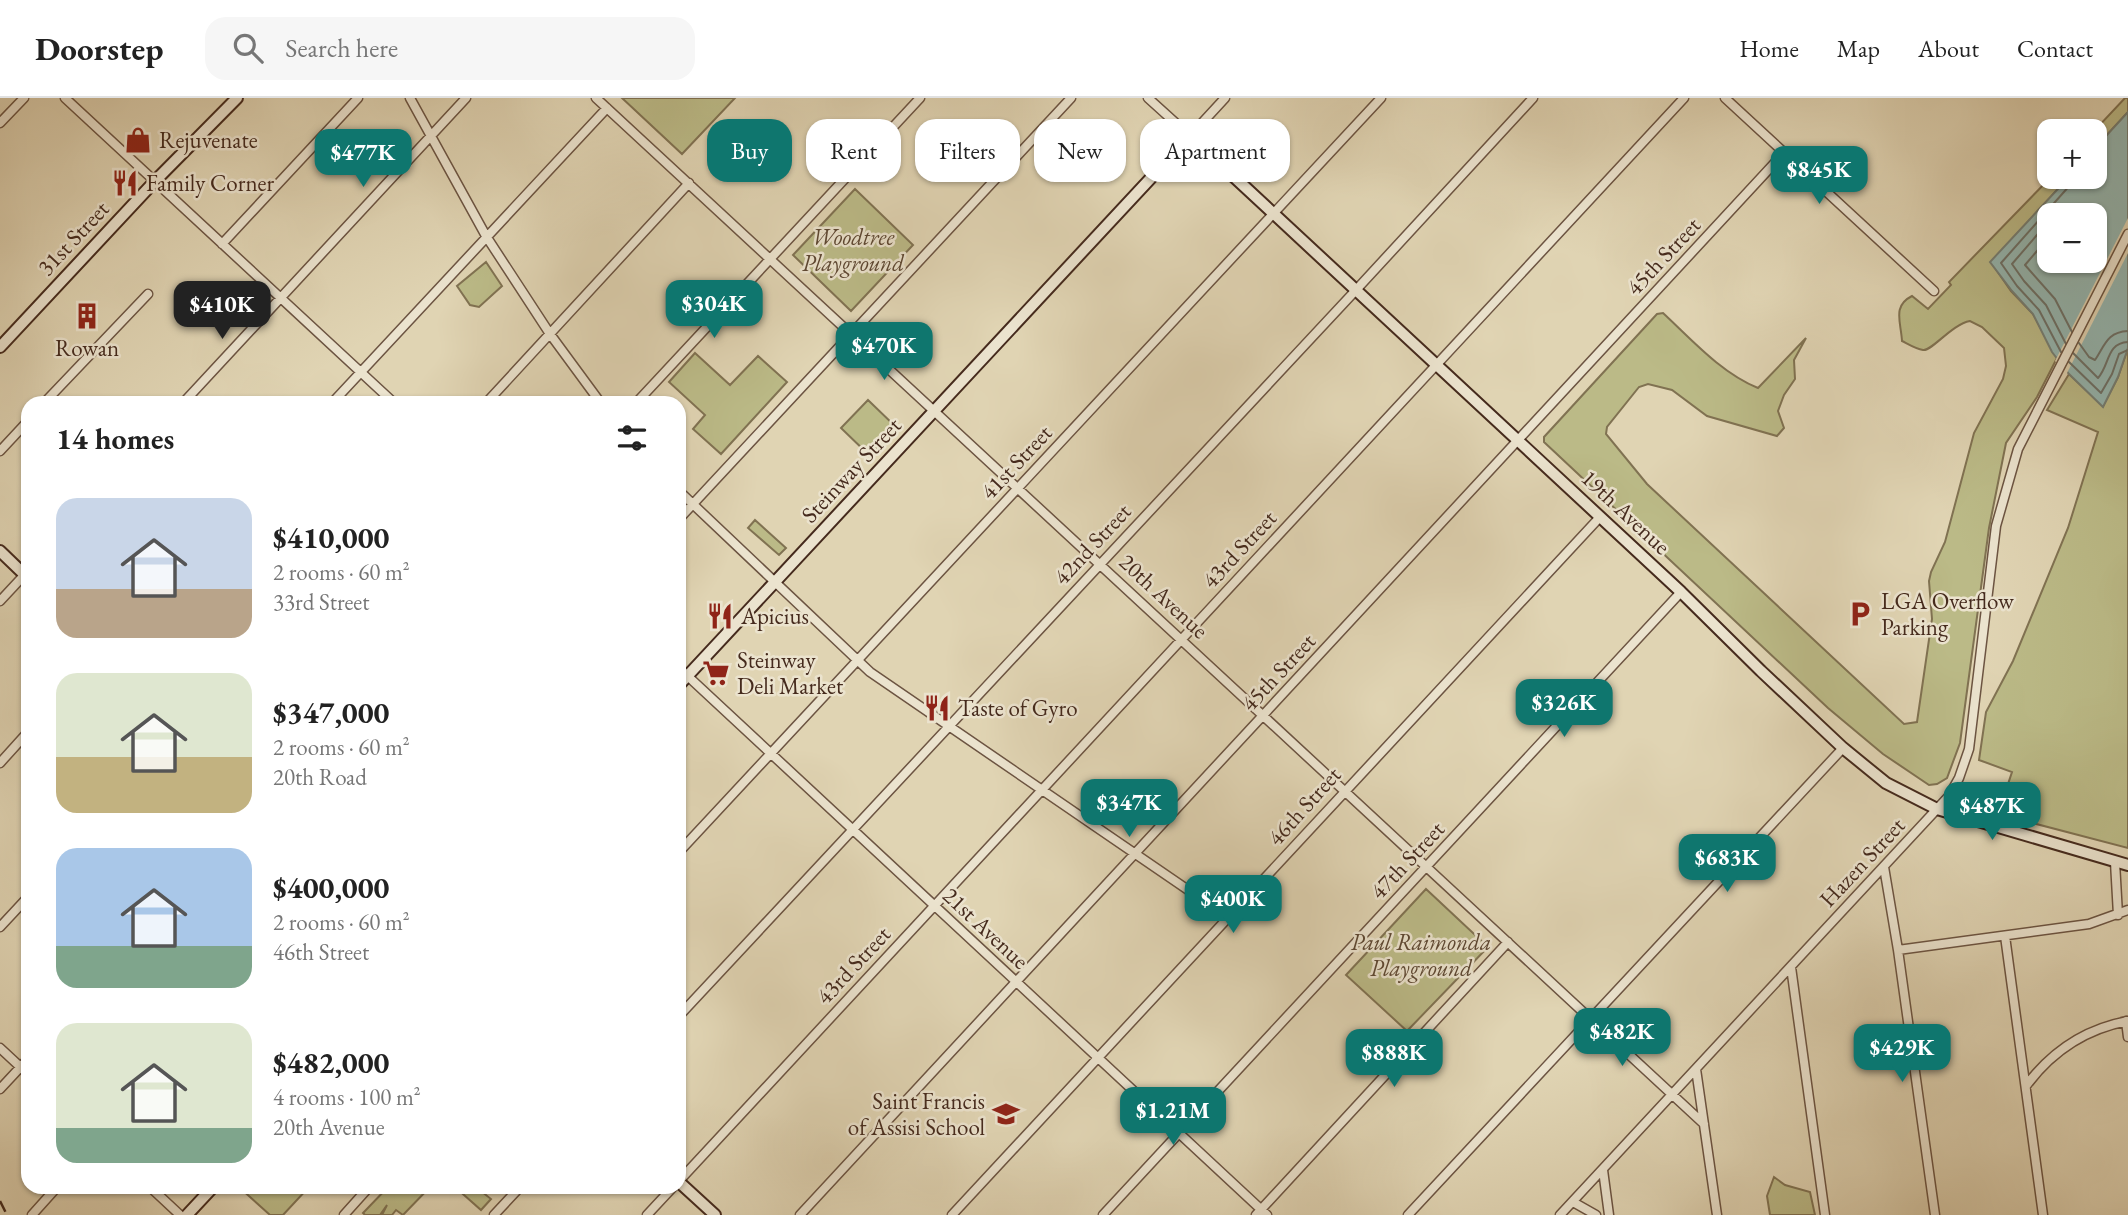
<!DOCTYPE html>
<html lang="en">
<head>
<meta charset="utf-8">
<style>
	body { margin:0; font-family:"EB Garamond",serif; background:#f6f6f6; color:#222; height:100vh; display:flex; flex-direction:column; font-size:26px; white-space:nowrap }
	* { box-sizing:border-box; margin:0 }
	p { font-size:23px; color:#767676 }
	.icon { flex:none; width:38px; height:38px; fill:none; stroke:currentColor; stroke-width:2; stroke-linecap:round; stroke-linejoin:round }
	.map { position:relative; flex:1; overflow:hidden }
	.sheet { position:absolute; left:21px; top:298px; width:665px; height:798px; display:flex; flex-direction:column; background:#fff; border-radius:21px; box-shadow:0 2px 5px #0004 }
	.sheet>* { flex:none }
	.top-card { position:absolute; left:707px; top:21px; width:665px; height:63px; display:flex; gap:14px }
	.buttons { position:absolute; left:2037px; top:21px; display:grid; gap:14px }
	.buttons a { display:grid; place-items:center; width:70px; height:70px; border-radius:14px; background:#fff; box-shadow:0 2px 5px #0004; font-size:35px }
	.price { position:absolute; translate:-50% -60px; padding:0 16px; border-radius:14px; background:#0f766e; color:#fff; font-size:23px; line-height:46px; filter:drop-shadow(0 2px 4px #0008) }
	.price::after { content:''; position:absolute; left:50%; top:42px; width:21px; height:16px; margin-left:-10px; background:inherit; clip-path:polygon(0 0,100% 0,50% 100%) }
	.price.on { background:#222; color:#fff }
	ul { padding:0; list-style:none }
	li { display:flex; align-items:center; gap:21px; height:175px; padding:0 35px }
	li span { display:grid; place-items:center; flex:none; width:196px; height:140px; border-radius:21px; color:#555 }
	li>.icon { margin-inline-start:auto }
	span .icon { width:84px; height:84px; fill:#fffc; stroke-width:1 }
	li b { font-size:30px }
	h2 { display:flex; justify-content:space-between; align-items:center; height:84px; padding:0 35px; font-size:30px }
	.pill { padding:0 24px; border-radius:21px; background:#fff; box-shadow:0 2px 5px #0004; font-size:24px; line-height:63px }
	.pill.on { background:#0f766e; color:#fff }
	header { display:flex; align-items:center; gap:42px; box-sizing:border-box; height:98px; padding:0 35px; background:#fff; border-bottom:2px solid #e0e0e0 }
	header strong { font-size:33px }
	nav { display:flex; gap:38px; margin-inline-start:auto; font-size:24px }
	.search { width:490px; height:63px; background:#f6f6f6; display:flex; align-items:center; gap:18px; box-sizing:border-box; padding:0 24px; border-radius:21px; color:#767676; font-size:26px }
	.map>svg:first-child { display:block }
</style>
</head>
<body>
<header>
<strong>Doorstep</strong>
<div class="search"><svg class="icon" aria-label="search" viewBox="0 0 24 24"><circle cx="10" cy="10" r="6"/><path d="M15 15l6 6"/></svg>Search here</div>
<nav><a>Home</a><a>Map</a><a>About</a><a>Contact</a></nav>
</header>
<div class="map">
<svg width="2128" height="1117" viewBox="0 0 2128 1117">
	<rect width="100%" height="100%" fill="#e0d4b3"/>
	<filter id="stains"><feTurbulence type="fractalNoise" baseFrequency=".00286" numOctaves="4"/><feColorMatrix values="0 0 0 0 .2 0 0 0 0 .09 0 0 0 0 .02 0 0 0 .5 -.17"/></filter>
	<radialGradient id="worn" r=".72"><stop offset=".6" stop-color="#630" stop-opacity="0"/><stop offset="1" stop-color="#630" stop-opacity=".3"/></radialGradient>
	<!-- green -->
	<path fill="#bbba87" stroke="#807252" stroke-width="2" d="M622,0H735L682,56Z
		M2125,0H2128V14L2095,50L2094,33Z
		M2051,79H2069L1991,164L2011,193L2033,216L2057,260L2037,299L2006,345L1989,430L1960,645L1947,680L1937,686L1929,687L1883,656L1828,610L1544,344V339L1657,216L1663,215C1691,241 1721,275 1758,290L1806,240L1794,262L1795,281L1784,297L1778,313L1784,330L1777,338L1707,318L1672,292L1648,286L1639,289L1607,329L1606,336L1647,386L1904,626L1917,624L1932,521L1929,483L1931,474L1945,444L1974,335L2003,281L2006,268L2004,250L1982,229L1970,223C1952,226 1931,254 1923,252C1916,251 1908,246 1902,243C1901,224 1892,208 1912,198L1928,211L1951,187L1949,184Z
		M855,91L913,147L851,213L793,157Z
		M486,164L502,188L479,209L470,207L457,188Z
		M2128,250V750L1998,716L2012,674L1979,662L1986,614L2013,563L2068,430L2098,334L2047,312L2069,276L2103,308L2118,279Z
		M695,255L730,287L758,258L787,284L721,356L693,331L705,317L669,284Z
		M868,302L897,330L870,358L841,330Z
		M755,422L786,450L779,457L748,430Z
		M1426,791L1488,849L1407,933L1346,877Z
		M1774,1079L1785,1087L1810,1094L1815,1117H1770L1767,1098Z
		M389,1088H430V1089L403,1117L396,1112L392,1117H382L387,1107L380,1117H365L363,1115Z
		M239,1089H309L283,1117H270Z
		M455,1089H476L491,1101L481,1112Z"/>
	<!-- water -->
	<path fill="#94b7b2" stroke="#747f76" stroke-width="2" fill-rule="evenodd" d="M2128,14V250L2118,279L2103,309L2069,276L2052,254L2033,216L2012,193L1990,164L2069,79H2095V50ZM2049,117H2095V163H2049Z"/>
	<!-- pier -->
	<path fill="#e0d4b3" d="M2128,120V155L2066,277L2055,263Z"/>
	<g fill="none" stroke-linecap="round" stroke-linejoin="round">
		<!-- shore -->
		<path stroke="#6c7068" stroke-width="2" d="M2049,123L2012,166L2024,183L2046,207L2066,246
			M2049,139L2025,167L2055,201L2072,234
			M2079,245L2089,259L2095,262C2105,247 2107,234 2128,233
			M2061,254L2039,212L2017,188L2001,165L2071,86L2073,79
			M2073,255L2098,280C2110,267 2106,245 2128,244
			M2069,264L2101,295L2112,276L2119,256L2128,252"/>
		<!-- street casing -->
		<g stroke="#6c5442" stroke-width="11">
			<path id="street" d="M65,0L393,304
				M410,0L486,138L550,236L600,304
				M596,0L1704,1026
				M1148,0L1190,38L1225,0
				M1725,0L1934,193
				M0,25L24,0
				M222,146L358,0
				M45,304L148,196
				M184,304L466,0
				M333,304L607,10
				M487,304L689,85
				M637,304L920,0
				M0,353L28,323
				M679,393L870,574L1229,820
				M679,421L1071,0
				M0,503L28,473
				M679,570L1267,1117
				M0,665L28,634
				M679,754L1381,0
				M2115,764L2118,817
				M1884,769L1898,852L1935,1117
				M0,829L28,799
				M2005,838L2043,1117
				M1898,852L2089,826L2128,812
				M1791,869L1825,1117
				M679,918L1356,192L1533,0
				M2126,923L2128,939
				M0,950L28,976
				M1696,971L1717,1117
				M2026,988C2052,953 2085,931 2128,923
				M0,991L28,961
				M1603,1072L1609,1117
				M679,1083L1684,0
				M149,1088L180,1117
				M1573,1104L1596,1117
				M32,1117L58,1088
				M344,1117L370,1088
				M494,1117L521,1088
				M647,1117L674,1088
				M800,1117L1783,56
				M952,1117L1600,419
				M1103,1117L1681,494
				M1256,1117L1508,844
				M1408,1117L1843,650
				M1560,1117L1949,698L1959,680L1969,651L1996,428L2018,351L2128,136"/>
		</g>
		<!-- secondary casing -->
		<g stroke="#452a1d" stroke-width="14">
			<path id="secondary" d="M0,249L155,83L237,0
				M0,453L28,480
				M679,587L1190,38L1681,494L1761,573L1843,650L1886,685L1937,711L2128,767
				M679,1084L715,1117
				M187,1117L214,1088"/>
		</g>
		<!-- street -->
		<use href="#street" stroke="#ebe3ce" stroke-width="8"/>
		<!-- secondary -->
		<use href="#secondary" stroke="#ebe3ce" stroke-width="10"/>
		<!-- rail -->
		<path stroke="#452a1d" stroke-width="2.5" stroke-dasharray="12 12" stroke-linecap="butt" d="M0,1103L7,1117"/>
	</g>
	<!-- icons -->
	<defs>
		<g id="shop-bare" transform="scale(2.1)"><path d="M-5-2.5h2.3a2.7 3.5 0 0 1 5.4 0H5L5.5 6h-11ZM-1.5-2.5h3a1.5 2.3 0 0 0-3 0Z" fill="#8f2418" stroke="#ebe3ce" stroke-width="2.5" paint-order="stroke"/></g>
		<g id="restaurant-bare" transform="scale(2.1)"><path d="M-5-6h1v4h1v-4h1v4h1v-4h1v5L-1.5 .5V6h-2V.5L-5-1ZM5-6V6H3V1.5H1.5Q1.5-4 5-6Z" fill="#8f2418" stroke="#ebe3ce" stroke-width="2.5" paint-order="stroke"/></g>
		<g id="building-bare" transform="scale(2.1)"><path d="M-4-6H4V6H1V3H-1V6H-4ZM-2.5-4.3h1.7v1.8h-1.7ZM.8-4.3h1.7v1.8H.8ZM-2.5-1h1.7V.8h-1.7ZM.8-1h1.7V.8H.8Z" fill="#8f2418" stroke="#ebe3ce" stroke-width="2.5" paint-order="stroke"/></g>
		<g id="parking-bare" transform="scale(2.1)"><path d="M-3.5-5.5H1a3.5 3.5 0 0 1 0 7H-1V5.5H-3.5ZM-1-3.4V-.6H.8a1.4 1.4 0 0 0 0-2.8Z" fill="#8f2418" stroke="#ebe3ce" stroke-width="2.5" paint-order="stroke"/></g>
		<g id="supermarket-bare" transform="scale(2.1)"><path d="M-6-5.5h2.5l.6 2H6L4.5 2H-2.5L-4.4-4H-6ZM-1.5 3.2a1.3 1.3 0 1 0 .1 0ZM3 3.2a1.3 1.3 0 1 0 .1 0Z" fill="#8f2418" stroke="#ebe3ce" stroke-width="2.5" paint-order="stroke"/></g>
		<g id="school-bare" transform="scale(2.1)"><path d="M0-5L7-2L0 1L-7-2ZM-4 1L0 2.5L4 1V4Q0 6-4 4Z" fill="#8f2418" stroke="#ebe3ce" stroke-width="2.5" paint-order="stroke"/></g>
	</defs>
	<g fill-rule="evenodd">
		<use href="#shop-bare" x="138" y="42"/>
		<use href="#restaurant-bare" x="125" y="85"/>
		<use href="#building-bare" x="87" y="218"/>
		<use href="#parking-bare" x="1860" y="516"/>
		<use href="#restaurant-bare" x="720" y="518"/>
		<use href="#supermarket-bare" x="716" y="575"/>
		<use href="#restaurant-bare" x="937" y="610"/>
		<use href="#school-bare" x="1006" y="1016"/>
	</g>
	<g text-anchor="middle" dominant-baseline="central" stroke-width="5" stroke-linejoin="round" paint-order="stroke">
		<!-- poi labels -->
		<g font-size="23" fill="#452a1d" stroke="#ebe3ce" text-anchor="start">
			<text x="159" y="42">Rejuvenate</text>
			<text x="146" y="85">Family Corner</text>
			<text x="87" y="250" text-anchor="middle">Rowan</text>
			<text x="1881" y="503">LGA Overflow<tspan x="1881" dy="26">Parking</tspan></text>
			<text x="741" y="518">Apicius</text>
			<text x="737" y="562">Steinway<tspan x="737" dy="26">Deli Market</tspan></text>
			<text x="958" y="610">Taste of Gyro</text>
			<text x="985" y="1003" text-anchor="end">Saint Francis<tspan x="985" dy="26">of Assisi School</tspan></text>
		</g>
		<!-- park labels -->
		<g font-size="23" font-style="italic" fill="#5d4732" stroke="#ebe3ce">
			<text x="853" y="139">Woodtree<tspan x="853" dy="26">Playground</tspan></text>
			<text x="1421" y="844">Paul Raimonda<tspan x="1421" dy="26">Playground</tspan></text>
		</g>
		<!-- street labels -->
		<g font-size="23" fill="#452a1d" stroke="#ebe3ce">
			<text transform="translate(73 140) rotate(-47)">31st Street</text>
			<text transform="translate(1663 158) rotate(-47)">45th Street</text>
			<text transform="translate(1016 364) rotate(-47)">41st Street</text>
			<text transform="translate(851 372) rotate(-47)">Steinway Street</text>
			<text transform="translate(1626 414) rotate(43)">19th Avenue</text>
			<text transform="translate(1092 446) rotate(-47)">42nd Street</text>
			<text transform="translate(1239 451) rotate(-47)">43rd Street</text>
			<text transform="translate(1164 498) rotate(43)">20th Avenue</text>
			<text transform="translate(1278 574) rotate(-47)">45th Street</text>
			<text transform="translate(1304 708) rotate(-48)">46th Street</text>
			<text transform="translate(1407 762) rotate(-47)">47th Street</text>
			<text transform="translate(1862 764) rotate(-47)">Hazen Street</text>
			<text transform="translate(986 830) rotate(43)">21st Avenue</text>
			<text transform="translate(853 867) rotate(-47)">43rd Street</text>
		</g>
	</g>
	<rect width="100%" height="100%" filter="url(#stains)"/>
	<rect width="100%" height="100%" fill="url(#worn)"/>
</svg>
<div class="buttons">
<a>+</a>
<a>−</a>
</div>
<b class="price" style="left:363px;top:91px">$477K</b>
<b class="price" style="left:1819px;top:108px">$845K</b>
<b class="price" style="left:714px;top:242px">$304K</b>
<b class="price on" style="left:222px;top:243px">$410K</b>
<b class="price" style="left:884px;top:284px">$470K</b>
<b class="price" style="left:1564px;top:641px">$326K</b>
<b class="price" style="left:1129px;top:741px">$347K</b>
<b class="price" style="left:1992px;top:744px">$487K</b>
<b class="price" style="left:1727px;top:796px">$683K</b>
<b class="price" style="left:1233px;top:837px">$400K</b>
<b class="price" style="left:1622px;top:970px">$482K</b>
<b class="price" style="left:1902px;top:986px">$429K</b>
<b class="price" style="left:1394px;top:991px">$888K</b>
<b class="price" style="left:1173px;top:1049px">$1.21M</b>
<div class="top-card">
<a class="pill on">Buy</a>
<a class="pill">Rent</a>
<a class="pill">Filters</a>
<a class="pill">New</a>
<a class="pill">Apartment</a>
</div>
<section class="sheet">
<h2>14 homes<svg class="icon" aria-label="filters" viewBox="0 0 24 24"><path d="M4 7h16M4 17h16"/><circle cx="9" cy="7" r="2"/><circle cx="15" cy="17" r="2"/></svg></h2>
<ul>
<li><span style="background:linear-gradient(#c9d6e8 65%,#b9a48a 0)"><svg class="icon" aria-label="home" viewBox="0 0 24 24"><path d="M3 11l9-7 9 7M6 9v11h12V9"/></svg></span><div><b>$410,000</b><p>2 rooms · 60 m²</p><p>33rd Street</p></div></li>
<li><span style="background:linear-gradient(#dfe7d0 60%,#c2b280 0)"><svg class="icon" aria-label="home" viewBox="0 0 24 24"><path d="M3 11l9-7 9 7M6 9v11h12V9"/></svg></span><div><b>$347,000</b><p>2 rooms · 60 m²</p><p>20th Road</p></div></li>
<li><span style="background:linear-gradient(#a9c7e8 70%,#7fa58c 0)"><svg class="icon" aria-label="home" viewBox="0 0 24 24"><path d="M3 11l9-7 9 7M6 9v11h12V9"/></svg></span><div><b>$400,000</b><p>2 rooms · 60 m²</p><p>46th Street</p></div></li>
<li><span style="background:linear-gradient(#dfe7d0 75%,#7fa58c 0)"><svg class="icon" aria-label="home" viewBox="0 0 24 24"><path d="M3 11l9-7 9 7M6 9v11h12V9"/></svg></span><div><b>$482,000</b><p>4 rooms · 100 m²</p><p>20th Avenue</p></div></li>
</ul>
</section>
</div>
</body>
</html>
